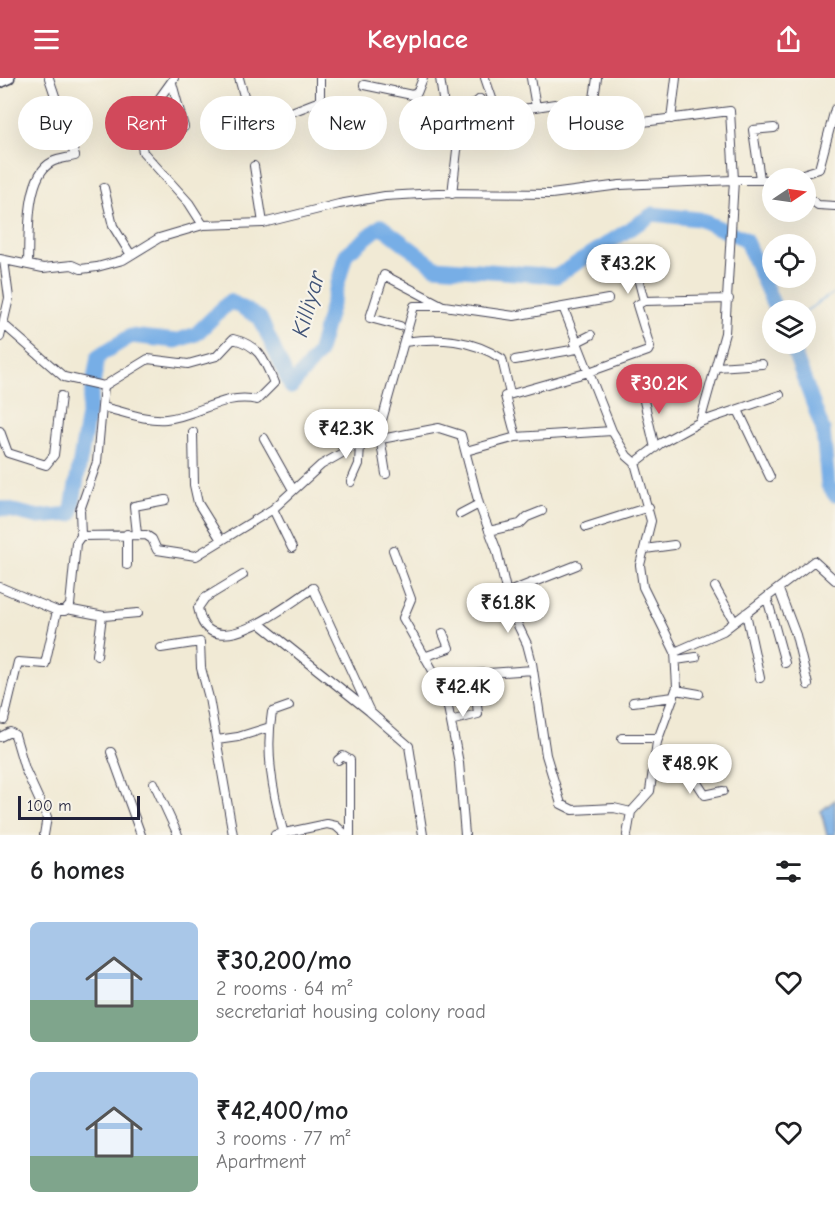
<!DOCTYPE html>
<html lang="en">
<head>
<meta charset="utf-8">
<style>
	body { margin:0; font-family:"Comic Neue",sans-serif; background:#f2f2f2; color:#202124; height:100vh; display:flex; flex-direction:column; font-size:22px; white-space:nowrap }
	* { box-sizing:border-box; margin:0 }
	p { font-size:20px; color:#757577 }
	.icon { flex:none; width:33px; height:33px; fill:none; stroke:currentColor; stroke-width:2; stroke-linecap:round; stroke-linejoin:round }
	.map { position:relative; height:757px; overflow:hidden }
	.details { display:flex; flex-direction:column; background:#fff; flex:1 }
	.details>* { flex:none }
	.banner { position:absolute; left:18px; top:18px; width:800px; height:54px; display:flex; gap:12px }
	.needle { width:39px; rotate:77deg }
	.buttons { position:absolute; left:762px; top:90px; display:grid; gap:12px }
	.buttons a { display:grid; place-items:center; width:54px; height:54px; border-radius:50%; background:#fff; box-shadow:0 6px 24px #0002; font-size:30px }
	.scale { position:absolute; left:18px; bottom:15px; width:122px; box-sizing:border-box; padding-left:6px; border:3px solid #22223b; border-top:0; font-size:16px; line-height:21px; white-space:nowrap; color:#22223b; -webkit-text-stroke:4px #f7f3e8; paint-order:stroke }
	.price { position:absolute; translate:-50% -51px; padding:0 14px; border-radius:21px; background:#fff; color:#222; font-size:20px; line-height:39px; filter:drop-shadow(0 2px 3px #0008) }
	.price::after { content:''; position:absolute; left:50%; top:36px; width:18px; height:14px; margin-left:-9px; background:inherit; clip-path:polygon(0 0,100% 0,50% 100%) }
	.price.on { background:#d1495b; color:#fff }
	ul { padding:0; list-style:none }
	li { display:flex; align-items:center; gap:18px; height:150px; padding:0 30px }
	li span { display:grid; place-items:center; flex:none; width:168px; height:120px; border-radius:9px; color:#555 }
	li>.icon { margin-inline-start:auto }
	span .icon { width:72px; height:72px; fill:#fffc; stroke-width:1 }
	li b { font-size:26px }
	h2 { display:flex; justify-content:space-between; align-items:center; height:72px; padding:0 30px; font-size:26px }
	.chip { padding:0 21px; border-radius:27px; background:#fff; box-shadow:0 6px 24px #0002; font-size:21px; line-height:54px }
	.chip.on { background:#d1495b; color:#fff }
	header { display:flex; justify-content:space-between; align-items:center; height:78px; padding:0 30px; background:#d1495b; color:#fff; font-size:27px; font-weight:700 }
	.map>svg:first-child { display:block }
</style>
</head>
<body>
<header><svg class="icon" aria-label="menu" viewBox="0 0 24 24"><path d="M4 6h16M4 12h16M4 18h16"/></svg>Keyplace<svg class="icon" aria-label="share" viewBox="0 0 24 24"><path d="M12 15V3M7 8l5-5 5 5M5 13v7h14v-7"/></svg></header>
<div class="map">
<svg width="835" height="757" viewBox="0 0 835 757">
	<rect width="100%" height="100%" fill="#f7f3e8"/>
	<filter id="ink" filterUnits="userSpaceOnUse"><feTurbulence type="fractalNoise" baseFrequency=".0167" numOctaves="2"/><feDisplacementMap in="SourceGraphic" scale="12" xChannelSelector="R" yChannelSelector="G"/><feConvolveMatrix kernelMatrix="1 2 1 2 8 2 1 2 1" color-interpolation-filters="sRGB"/></filter>
	<filter id="wash" filterUnits="userSpaceOnUse"><feTurbulence type="fractalNoise" baseFrequency=".008" numOctaves="4" result="noise"/><feDisplacementMap in="SourceGraphic" scale="24" xChannelSelector="R" yChannelSelector="G"/><feGaussianBlur stdDeviation="1.35" result="paint"/><feColorMatrix in="noise" values="0 0 0 0 0 0 0 0 0 0 0 0 0 0 0 0 0 1.4 0 .05"/><feComposite in="paint" operator="in"/></filter>
	<g filter="url(#wash)">
		<rect width="100%" height="100%" fill="#f1ead5"/>
		<!-- water -->
		<path fill="#77aee6" stroke="#4c6890" stroke-width="1.5" d="M835,722V757H827L821,733Z"/>
		<g fill="none" stroke-linecap="round" stroke-linejoin="round">
			<!-- stream -->
			<path stroke="#77aee6" stroke-width="2" d="M806,233L835,214"/>
			<!-- river -->
			<path stroke="#77aee6" stroke-width="15" d="M791,266L823,352L828,407L835,417
				M0,430L39,439L71,436L98,278L131,258L176,263L196,256L230,223L260,240L291,309L318,276L346,176L381,148L435,189L557,198L653,136L698,141L745,161L776,232"/>
		</g>
	</g>
	<g filter="url(#ink)">
		<g fill="none" stroke-linecap="round" stroke-linejoin="round">
			<!-- minor casing -->
			<g stroke="#414052" stroke-width="10">
				<path id="minor" d="M174,0L138,50L143,74L189,125L203,147
					M239,0L251,43L258,47L320,23V0
					M531,0L536,29
					M172,5L184,49
					M364,7L412,17L417,15L423,0
					M438,40L443,21L440,0
					M591,41L597,0
					M671,41L676,0
					M254,88L263,145
					M790,100L819,91L835,31
					M760,101L753,52L774,50
					M104,110L113,148L131,177
					M452,116L461,37L480,21
					M806,118L818,127L835,128
					M0,181L43,190L72,187L81,191L97,189L123,182L159,160L203,147L263,145L339,126L385,118L438,115L551,116L620,107L734,102L730,33L643,44L591,41L555,26L497,35L485,0
					M4,182L9,220L3,246L64,299L104,308
					M28,187C29,161 25,97 52,84C58,81 67,80 75,78L49,0
					M637,196L644,223
					M563,229L608,221
					M400,248L370,240L384,197L443,228
					M0,259L3,246
					M233,261C259,267 264,281 274,305L257,322C225,314 198,338 166,341C145,343 122,333 102,329L104,308L148,281L188,286L217,278Z
					M404,264C439,259 472,261 502,281L510,316
					M575,265L591,257
					M515,282L577,271
					M717,289L762,286
					M641,310L655,370
					M738,332L770,399
					M700,344L780,317
					M0,353L8,375L46,387L54,377L61,318
					M193,354L194,407L198,425L221,462
					M380,359L386,396
					M516,359L612,353
					M264,360L292,410
					M377,360L414,228H444L514,238L563,229L612,353L627,378L635,385
					M337,362L347,373
					M466,373L516,359L505,318L589,294L648,273L650,269L637,227L644,223L729,221
					M351,404L359,386L360,365
					M273,431L292,470
					M460,436L479,426
					M586,449L649,429
					M489,453L520,446L527,439L542,433
					M137,456L134,428L166,422
					M81,458L80,432L97,384L102,329
					M645,471L674,467
					M393,472L411,521L403,540L445,614L459,685L465,757
					M127,487V456
					M243,497L205,520L198,530C200,537 201,546 208,551C233,571 292,524 313,510L370,634L409,668L423,757
					M0,509L57,533H65L70,527L76,465L81,458L146,457L152,461L157,472L196,478L273,431L321,387L360,365L439,350L461,357L479,426L497,473L511,533L527,566L532,585L546,677L561,726L573,732L614,730L631,734
					M715,509L734,543
					M779,512L796,557L808,607
					M506,515L577,487
					M767,520L785,585
					M67,531L104,538L138,535
					M746,535L760,600
					M259,545L369,633
					M161,570L200,564L201,590L209,620L233,757
					M675,574L723,553L814,483L835,502
					M97,577L102,538
					M424,579L449,570L443,555
					M676,582L696,579
					M676,612L699,616
					M633,624L674,619
					M4,642L18,584L45,586L57,533
					M454,642L478,636L474,596L533,592
					M0,659L10,654L15,657L25,691L47,739L44,757
					M622,660H658
					M217,662L238,659L270,649
					M111,674L141,757
					M338,682L343,678L350,682V757
					M653,696L690,694L705,717L723,713
					M154,705L178,757
					M283,753C273,714 265,675 272,634L289,628
					M275,757L327,746L336,748L346,757
					M627,757L631,734L650,713L657,664L677,609L675,574L643,509L640,487L651,443L635,385L661,365L700,344L725,255L734,102H772"/>
			</g>
			<!-- tertiary casing -->
			<g stroke="#414052" stroke-width="13">
				<path id="tertiary" d="M0,4L9,0"/>
			</g>
			<!-- minor -->
			<use href="#minor" stroke="#fff" stroke-width="8"/>
			<!-- tertiary -->
			<use href="#tertiary" stroke="#fff" stroke-width="10"/>
		</g>
	</g>
	<g text-anchor="middle" dominant-baseline="central" stroke-width="4.5" stroke-linejoin="round" paint-order="stroke">
		<!-- water labels -->
		<g font-size="24" font-style="italic" fill="#405377" stroke="#f7f3e8">
			<text transform="translate(308 226) rotate(-74)">Killiyar</text>
		</g>
	</g>
</svg>
<div class="buttons">
<a><svg class="needle" viewBox="-14 -14 28 28"><path d="M0-13l5 13h-10z" fill="#e53935"/><path d="M0 13l5-13h-10z" fill="#757577"/></svg></a>
<a><svg class="icon" aria-label="locate" viewBox="0 0 24 24"><circle cx="12" cy="12" r="6"/><path d="M12 2v4M12 18v4M2 12h4M18 12h4"/></svg></a>
<a><svg class="icon" aria-label="layers" viewBox="0 0 24 24"><path d="M12 4l9 5-9 5-9-5zM3 14l9 5 9-5"/></svg></a>
</div>
<div class="scale">100 m</div>
<b class="price" style="left:628px;top:217px">₹43.2K</b>
<b class="price on" style="left:659px;top:337px">₹30.2K</b>
<b class="price" style="left:346px;top:382px">₹42.3K</b>
<b class="price" style="left:508px;top:556px">₹61.8K</b>
<b class="price" style="left:463px;top:640px">₹42.4K</b>
<b class="price" style="left:690px;top:717px">₹48.9K</b>
<div class="banner">
<a class="chip">Buy</a>
<a class="chip on">Rent</a>
<a class="chip">Filters</a>
<a class="chip">New</a>
<a class="chip">Apartment</a>
<a class="chip">House</a>
</div>
</div>
<section class="details">
<h2>6 homes<svg class="icon" aria-label="filters" viewBox="0 0 24 24"><path d="M4 7h16M4 17h16"/><circle cx="9" cy="7" r="2"/><circle cx="15" cy="17" r="2"/></svg></h2>
<ul>
<li><span style="background:linear-gradient(#a9c7e8 65%,#7fa58c 0)"><svg class="icon" aria-label="home" viewBox="0 0 24 24"><path d="M3 11l9-7 9 7M6 9v11h12V9"/></svg></span><div><b>₹30,200/mo</b><p>2 rooms · 64 m²</p><p>secretariat housing colony road</p></div><svg class="icon" aria-label="heart" viewBox="0 0 24 24"><path d="M12 20l-8-8c-3-5 5-10 8-4 3-6 11-1 8 4z"/></svg></li>
<li><span style="background:linear-gradient(#a9c7e8 70%,#7fa58c 0)"><svg class="icon" aria-label="home" viewBox="0 0 24 24"><path d="M3 11l9-7 9 7M6 9v11h12V9"/></svg></span><div><b>₹42,400/mo</b><p>3 rooms · 77 m²</p><p>Apartment</p></div><svg class="icon" aria-label="heart" viewBox="0 0 24 24"><path d="M12 20l-8-8c-3-5 5-10 8-4 3-6 11-1 8 4z"/></svg></li>
</ul>
</section>
</body>
</html>
